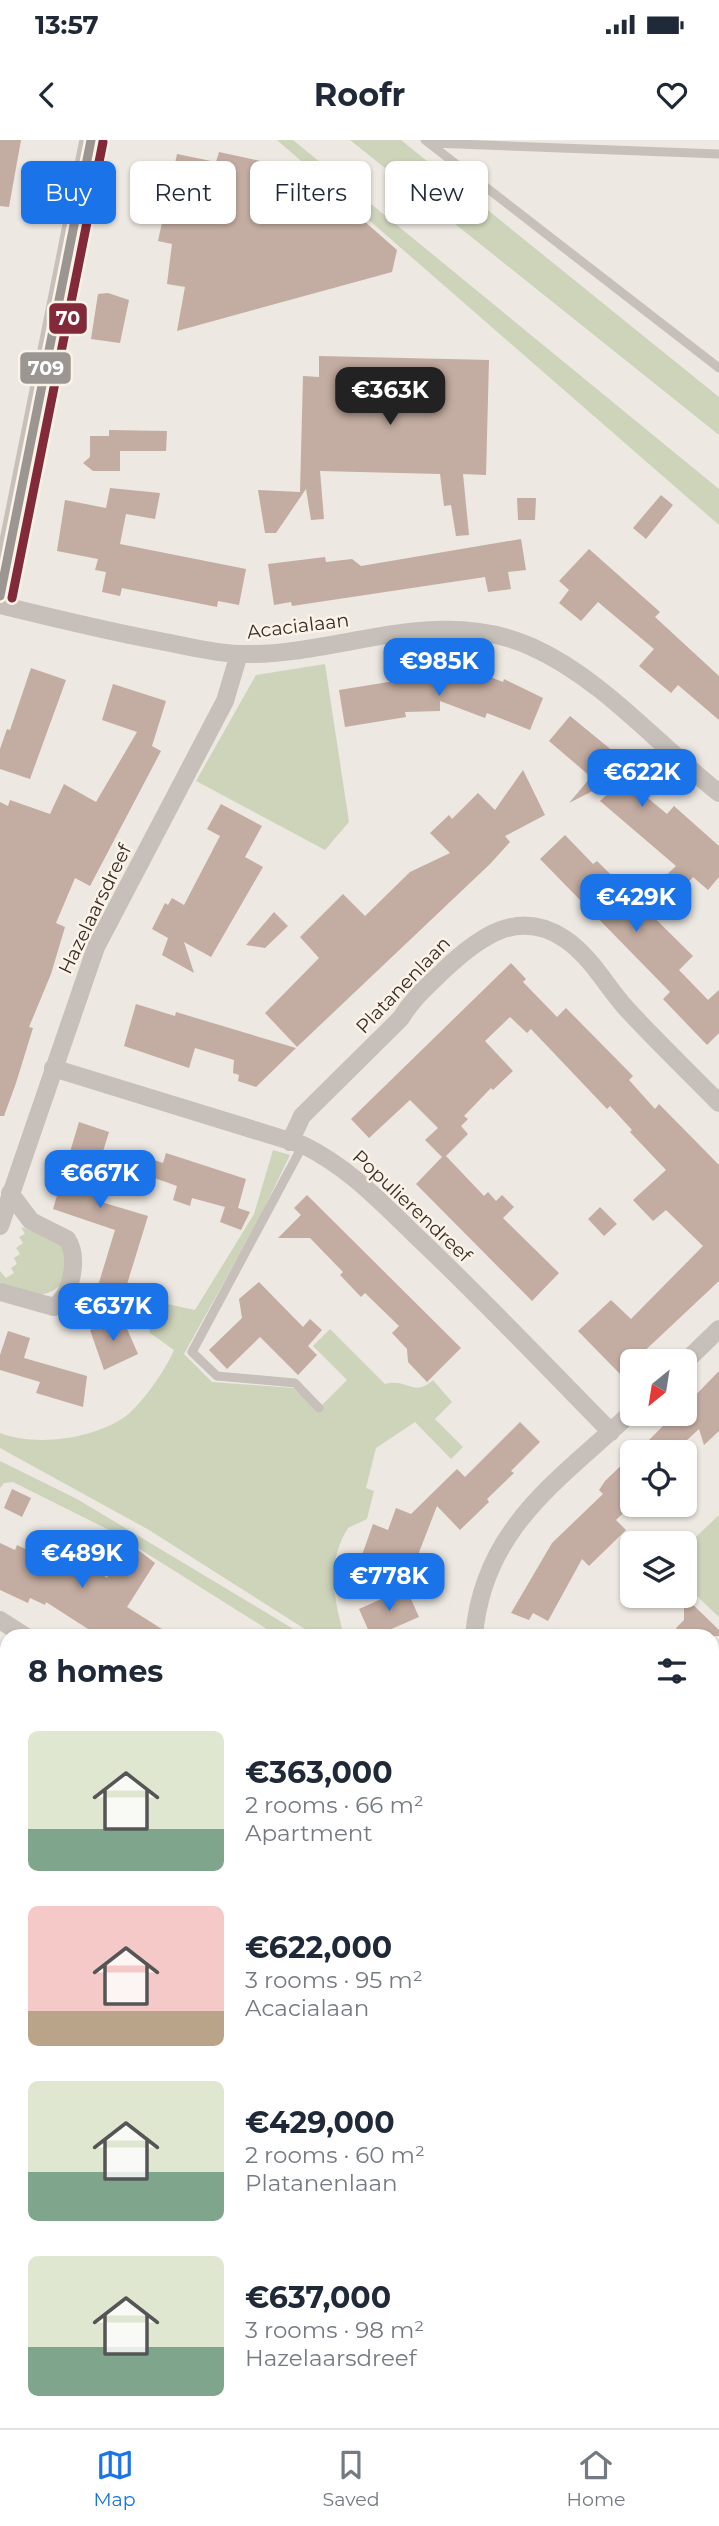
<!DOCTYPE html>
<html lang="en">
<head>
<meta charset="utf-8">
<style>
	body { margin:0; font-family:Montserrat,sans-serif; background:#f6f6f7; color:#1f2937; height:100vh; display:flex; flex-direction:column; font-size:26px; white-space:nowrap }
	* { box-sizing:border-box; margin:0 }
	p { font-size:23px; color:#747a83 }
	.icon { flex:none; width:38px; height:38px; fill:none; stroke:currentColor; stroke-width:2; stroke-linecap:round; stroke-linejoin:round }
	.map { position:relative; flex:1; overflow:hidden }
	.details { position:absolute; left:0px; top:1489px; width:719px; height:800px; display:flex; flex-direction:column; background:#fff; border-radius:21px 21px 0 0; box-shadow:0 2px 5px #0004 }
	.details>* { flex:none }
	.hud { position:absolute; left:21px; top:21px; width:677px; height:63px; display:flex; gap:14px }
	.needle { width:46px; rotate:210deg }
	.tools { position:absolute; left:620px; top:1209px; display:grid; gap:14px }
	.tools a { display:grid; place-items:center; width:77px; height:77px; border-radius:10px; background:#fff; box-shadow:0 2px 5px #0004; font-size:35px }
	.price { position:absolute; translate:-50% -60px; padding:0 16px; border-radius:14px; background:#1a73e8; color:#fff; font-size:23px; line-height:46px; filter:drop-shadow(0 2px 4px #0008) }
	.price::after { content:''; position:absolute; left:50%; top:42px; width:21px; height:16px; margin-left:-10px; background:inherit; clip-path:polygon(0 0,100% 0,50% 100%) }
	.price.selected { background:#222; color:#fff }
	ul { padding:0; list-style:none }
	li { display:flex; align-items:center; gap:21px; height:175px; padding:0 28px }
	li span { display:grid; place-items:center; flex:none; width:196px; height:140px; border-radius:10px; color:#555 }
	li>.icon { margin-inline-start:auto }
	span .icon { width:84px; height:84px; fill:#fffc; stroke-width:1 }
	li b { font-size:30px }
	h2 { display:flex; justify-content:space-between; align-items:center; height:84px; padding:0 28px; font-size:30px }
	.chip { padding:0 24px; border-radius:10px; background:#fff; box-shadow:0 2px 5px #0004; font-size:24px; line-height:63px }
	.chip.selected { background:#1a73e8; color:#fff }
	.status { display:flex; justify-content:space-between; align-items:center; height:49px; padding:0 35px; background:#fff; direction:ltr }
	.status svg { height:19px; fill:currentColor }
	header { display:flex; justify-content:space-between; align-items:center; height:91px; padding:0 28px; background:#fff; font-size:32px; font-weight:700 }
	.dock { display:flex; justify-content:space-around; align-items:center; height:98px; border-top:2px solid #e0e1e3; background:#fff; font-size:19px; color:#747a83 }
	.dock a { display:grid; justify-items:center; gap:4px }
	.dock .selected { color:#1a73e8 }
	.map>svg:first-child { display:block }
</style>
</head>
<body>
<div class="status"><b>13:57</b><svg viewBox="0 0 49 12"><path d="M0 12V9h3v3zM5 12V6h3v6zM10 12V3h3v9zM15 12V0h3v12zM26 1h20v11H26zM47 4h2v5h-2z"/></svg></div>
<header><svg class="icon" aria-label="back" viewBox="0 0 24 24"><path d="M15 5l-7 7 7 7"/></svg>Roofr<svg class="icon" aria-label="heart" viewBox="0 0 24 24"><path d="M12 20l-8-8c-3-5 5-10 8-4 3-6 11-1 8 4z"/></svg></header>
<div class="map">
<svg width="719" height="2288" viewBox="0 0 719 2288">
	<rect width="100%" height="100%" fill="#ede8e1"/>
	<!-- green -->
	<path fill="#ced4ba" d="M277,0H293L719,349V385Z
		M350,0H401L719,257V295Z
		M325,524L349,682L325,710L196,641L256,535Z
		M273,1010L290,1015L259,1079L184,1214L212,1242L293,1248L317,1270L347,1240L313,1206L330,1189L385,1244C408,1238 413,1258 433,1240L452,1262L435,1279L463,1307L451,1319L415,1282L376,1308L366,1348L374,1351L367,1379L348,1388C326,1423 334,1459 344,1496H316L149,1390L0,1308V1293C36,1307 94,1299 126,1276C141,1265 167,1228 174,1210L150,1193L148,1183L152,1168L144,1159L195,1170L254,1074Z
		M21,1087C32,1092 53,1096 61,1105C66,1111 66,1118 66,1126C65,1162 22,1161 0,1142V1131L6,1138L14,1133L11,1128L17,1124L14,1118L20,1114L16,1108L23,1103L19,1097L25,1094Z
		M0,1321L77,1359L305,1496H278L111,1391L13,1342L4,1343L0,1348Z
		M719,1375V1477L684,1444V1408Z
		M719,1583V1676L712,1695V1588Z
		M712,1799L719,1803V1845L712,1838Z
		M0,1816L7,1819V2012L0,2014Z
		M719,1904V1980L712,1986V1911Z"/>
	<!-- building -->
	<path fill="#c3aca1" d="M0,0H21L9,67L0,66Z
		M219,12L279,25V22L307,31L397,110L392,132L177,191L185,147L167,144L172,104L158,101L177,14L216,22Z
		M108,153L129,160L120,203L91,199L98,154Z
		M319,216L489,220L486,335L463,334L469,395L456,396L451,365L444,366L440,334L320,331L324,379L311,380L306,349L276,393H265L258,350L300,352L303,236L319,237Z
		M109,290L167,291L166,311H120V331H93L83,323L90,317V296H109Z
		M110,348L160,353L155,379L126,374L120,404L246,429L239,465L218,461L217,467L122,448L120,456L102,452L106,432L95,430L98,419L57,411L65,360L106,368Z
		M661,355L673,365L646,399L633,388Z
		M517,358H536L535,380H518Z
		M521,399L526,430L508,432L511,449L488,452L485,437L292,466L291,462L274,465L268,424L325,417L326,422L352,419L361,426Z
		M589,409L660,472L655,477L719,536V580L678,545L671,553L639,526L654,509L598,462L581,481L559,463L569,450L559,441Z
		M31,528L66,540L30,639L0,629V609L7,589L10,590Z
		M454,529L482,541L485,535L503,542L504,539L543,558L530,590L487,573L485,578L440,561V571L405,572L406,577L345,587L339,550L401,540V536H412L411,532L422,530Z
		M113,544L166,561L152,606L161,611L90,746L75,738L56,783L65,787L51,834L29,887L33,888L16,943L4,976H0V662L8,666L10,660L50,674L64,644L96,662L137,592L102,580Z
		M570,576L647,639L638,650L667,674L674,666L719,706V737L708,750L693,737L676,756L659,742L676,726L600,661L632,631L569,663L591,637L549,601Z
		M523,630L545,675L505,696L510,702L490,724L297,907L265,873L319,818L300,797L343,754L365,776L410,732L450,713L430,693L449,675L452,679L478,653L495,670Z
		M221,664L262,686L245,717L263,727L211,817L184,802L194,833L162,815L168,798L152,789L165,763L168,765L172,758L184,765L220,696L207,689Z
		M565,695L593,724L597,721L693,816L679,830L708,860L719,850V893L707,905L663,859L670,852L540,719Z
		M274,772L288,786L265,808L246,805Z
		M511,823L526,839L523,842L557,877L566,868L633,936L629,940L655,969L659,964L719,1025V1141L620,1234L578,1191L611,1160L631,1179L703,1106L666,1070L653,1081L633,1060L666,1030L630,992L632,990L610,966L607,969L531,889L527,893L510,877L485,901L513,931L493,950L491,948L464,976L468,979L461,986L468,994L446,1016L484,1056L488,1052L496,1061L502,1055L514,1067L503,1078L559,1133L532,1161L416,1044L442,1017L425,1000L438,988L410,960L369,998L351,979Z
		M136,864L175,876L176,872L296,908L256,947L238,941L239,935L233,933L234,920L195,908L189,928L124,906Z
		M79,982L109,992L100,1021L109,1024L98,1061L148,1076L120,1167L94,1159L115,1090L53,1069Z
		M166,1013L246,1039L238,1068L250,1072L241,1090L220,1082L225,1067L192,1058L190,1066L173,1060L177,1046L146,1035L151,1019L163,1023Z
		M307,1055L461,1208L427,1242L408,1222L407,1209L392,1193L399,1186L365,1153L361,1157L340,1135L343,1132L310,1098H278L301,1075L294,1068Z
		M600,1067L617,1084L604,1096L588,1079Z
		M259,1142L303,1187L310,1179L322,1190L308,1206L317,1215L298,1235L260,1197L227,1229L209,1210L242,1178L239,1159Z
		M121,1175L138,1214L104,1230L90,1190Z
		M8,1191L30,1198L24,1218L87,1236L83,1267L36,1253L40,1242L0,1230V1215Z
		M719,1231V1291L704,1305L699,1289L674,1312H659L648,1301L675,1274H684V1267Z
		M520,1282L540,1302L511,1331L514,1333L487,1359L489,1362L460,1390L437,1366L418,1415L432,1420L425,1438L397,1427L399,1433L361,1418L373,1384L388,1390L396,1368L411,1374L457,1329L465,1337Z
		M632,1315V1365L616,1380L626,1390L589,1426L582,1419L548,1481L533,1473L529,1480L511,1473L552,1403L603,1354L599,1350L605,1341Z
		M12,1349L31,1358L22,1377L4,1368Z
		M0,1403L15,1410L17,1405L65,1428L75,1430L79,1420L107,1438L129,1403L155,1423L127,1467L173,1496H99L46,1462L45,1465L30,1458L28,1463L0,1450Z
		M406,1448L419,1477L389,1490L391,1496H371L359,1469Z
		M684,1456L719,1490V1496H685L676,1488L684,1480Z"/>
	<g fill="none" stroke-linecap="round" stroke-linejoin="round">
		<!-- service -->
		<path stroke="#c7c0ba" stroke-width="9" d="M425,0L719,228
			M431,3L719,14
			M303,1005L192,1212L217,1236L295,1243L319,1268
			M96,2282L97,2288
			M358,2288L359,2282"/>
		<!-- minor -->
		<path stroke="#c7c0ba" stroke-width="18" d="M0,465C53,478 106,491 160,501C186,506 213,513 239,514C338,517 436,463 532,507C603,539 658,605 719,653
			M53,928L303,1005C348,1027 380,1061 415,1095C482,1158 546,1226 611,1292
			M290,1002L302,976L401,878C412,859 428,846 444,830C478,798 518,767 565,799C591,817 605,844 625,867C655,900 688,931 719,963
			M0,1086L96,807L225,561L239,514
			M0,1152L54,1167C72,1155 79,1117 67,1099L31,1081L10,1053
			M684,1223L719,1189
			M0,1480L25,1496
			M474,1496C483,1388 559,1340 632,1272
			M712,1576L719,1570
			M712,1726L719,1707
			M0,1791L7,1794
			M712,2023L719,2031
			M0,2235L7,2234
			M712,2275L719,2269
			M692,2288L703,2282"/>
		<!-- tertiary -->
		<path stroke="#c7c0ba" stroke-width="23" d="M0,456L91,0"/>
		<!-- bus-1 casing -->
		<g stroke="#fbf3e8" stroke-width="14">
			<path id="bus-1" d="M0,456L91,0"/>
		</g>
		<!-- bus-2 casing -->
		<g stroke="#fbf3e8" stroke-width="14">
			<path id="bus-2" d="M12,458L103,2"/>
		</g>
		<!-- bus-1 -->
		<use href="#bus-1" stroke="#9c9693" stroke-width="9"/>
		<!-- bus-2 -->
		<use href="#bus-2" stroke="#822a3a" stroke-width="9"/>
	</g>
	<g text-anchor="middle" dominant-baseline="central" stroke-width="5" stroke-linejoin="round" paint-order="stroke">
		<!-- street labels -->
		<g font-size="19" fill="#382d27" stroke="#fbf3e8">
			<text transform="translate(298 486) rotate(-7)">Acacialaan</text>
			<text transform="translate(95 769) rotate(-64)">Hazelaarsdreef</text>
			<text transform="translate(403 845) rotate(-46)">Platanenlaan</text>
			<text transform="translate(412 1066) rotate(43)">Populierendreef</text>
		</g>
	</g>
	<g stroke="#fbf3e8" stroke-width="2.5">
		<rect x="48" y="162" width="40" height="33" rx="7" fill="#822a3a"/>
		<rect x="19" y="211" width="53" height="34" rx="7" fill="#9c9693"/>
	</g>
	<g font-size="19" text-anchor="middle" font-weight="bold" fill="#fff">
		<text x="68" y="185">70</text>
		<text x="46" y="235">709</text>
	</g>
</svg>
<div class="tools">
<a><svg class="needle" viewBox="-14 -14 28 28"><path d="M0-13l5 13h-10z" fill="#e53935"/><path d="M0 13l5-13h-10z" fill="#747a83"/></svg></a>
<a><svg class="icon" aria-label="locate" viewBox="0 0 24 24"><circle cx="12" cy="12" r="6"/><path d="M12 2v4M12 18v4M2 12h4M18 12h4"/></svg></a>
<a><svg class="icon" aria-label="layers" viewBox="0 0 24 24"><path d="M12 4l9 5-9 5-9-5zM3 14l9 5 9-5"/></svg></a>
</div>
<b class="price selected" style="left:390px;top:287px">€363K</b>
<b class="price" style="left:439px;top:558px">€985K</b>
<b class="price" style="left:642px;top:669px">€622K</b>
<b class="price" style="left:636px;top:794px">€429K</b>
<b class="price" style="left:100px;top:1070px">€667K</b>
<b class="price" style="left:113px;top:1203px">€637K</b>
<b class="price" style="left:82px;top:1450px">€489K</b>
<b class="price" style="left:389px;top:1473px">€778K</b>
<div class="hud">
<a class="chip selected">Buy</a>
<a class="chip">Rent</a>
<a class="chip">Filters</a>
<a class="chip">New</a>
</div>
<section class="details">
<h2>8 homes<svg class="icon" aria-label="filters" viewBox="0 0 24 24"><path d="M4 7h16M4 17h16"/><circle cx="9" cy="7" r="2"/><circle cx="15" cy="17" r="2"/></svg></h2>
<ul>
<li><span style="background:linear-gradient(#dfe7d0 70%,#7fa58c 0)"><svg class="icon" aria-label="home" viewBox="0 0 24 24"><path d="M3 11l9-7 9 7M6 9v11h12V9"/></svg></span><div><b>€363,000</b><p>2 rooms · 66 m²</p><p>Apartment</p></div></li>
<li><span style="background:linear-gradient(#f6c9c9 75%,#b9a48a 0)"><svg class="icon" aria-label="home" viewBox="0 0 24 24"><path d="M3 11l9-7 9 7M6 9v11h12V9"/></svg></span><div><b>€622,000</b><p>3 rooms · 95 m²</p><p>Acacialaan</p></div></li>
<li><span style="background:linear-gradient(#dfe7d0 65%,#7fa58c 0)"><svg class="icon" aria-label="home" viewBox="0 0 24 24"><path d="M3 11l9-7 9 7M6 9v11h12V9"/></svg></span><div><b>€429,000</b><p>2 rooms · 60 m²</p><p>Platanenlaan</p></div></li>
<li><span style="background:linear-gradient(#dfe7d0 65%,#7fa58c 0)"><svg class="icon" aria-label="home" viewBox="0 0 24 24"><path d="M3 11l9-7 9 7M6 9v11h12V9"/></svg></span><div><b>€637,000</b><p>3 rooms · 98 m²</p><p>Hazelaarsdreef</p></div></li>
</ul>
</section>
</div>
<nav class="dock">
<a class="selected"><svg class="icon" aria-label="map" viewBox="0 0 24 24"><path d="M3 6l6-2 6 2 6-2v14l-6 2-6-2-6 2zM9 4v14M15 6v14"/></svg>Map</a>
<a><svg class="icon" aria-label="saved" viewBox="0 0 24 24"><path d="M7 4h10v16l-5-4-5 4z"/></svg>Saved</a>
<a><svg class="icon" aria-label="home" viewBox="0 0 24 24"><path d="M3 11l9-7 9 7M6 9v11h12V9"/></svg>Home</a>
</nav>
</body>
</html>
